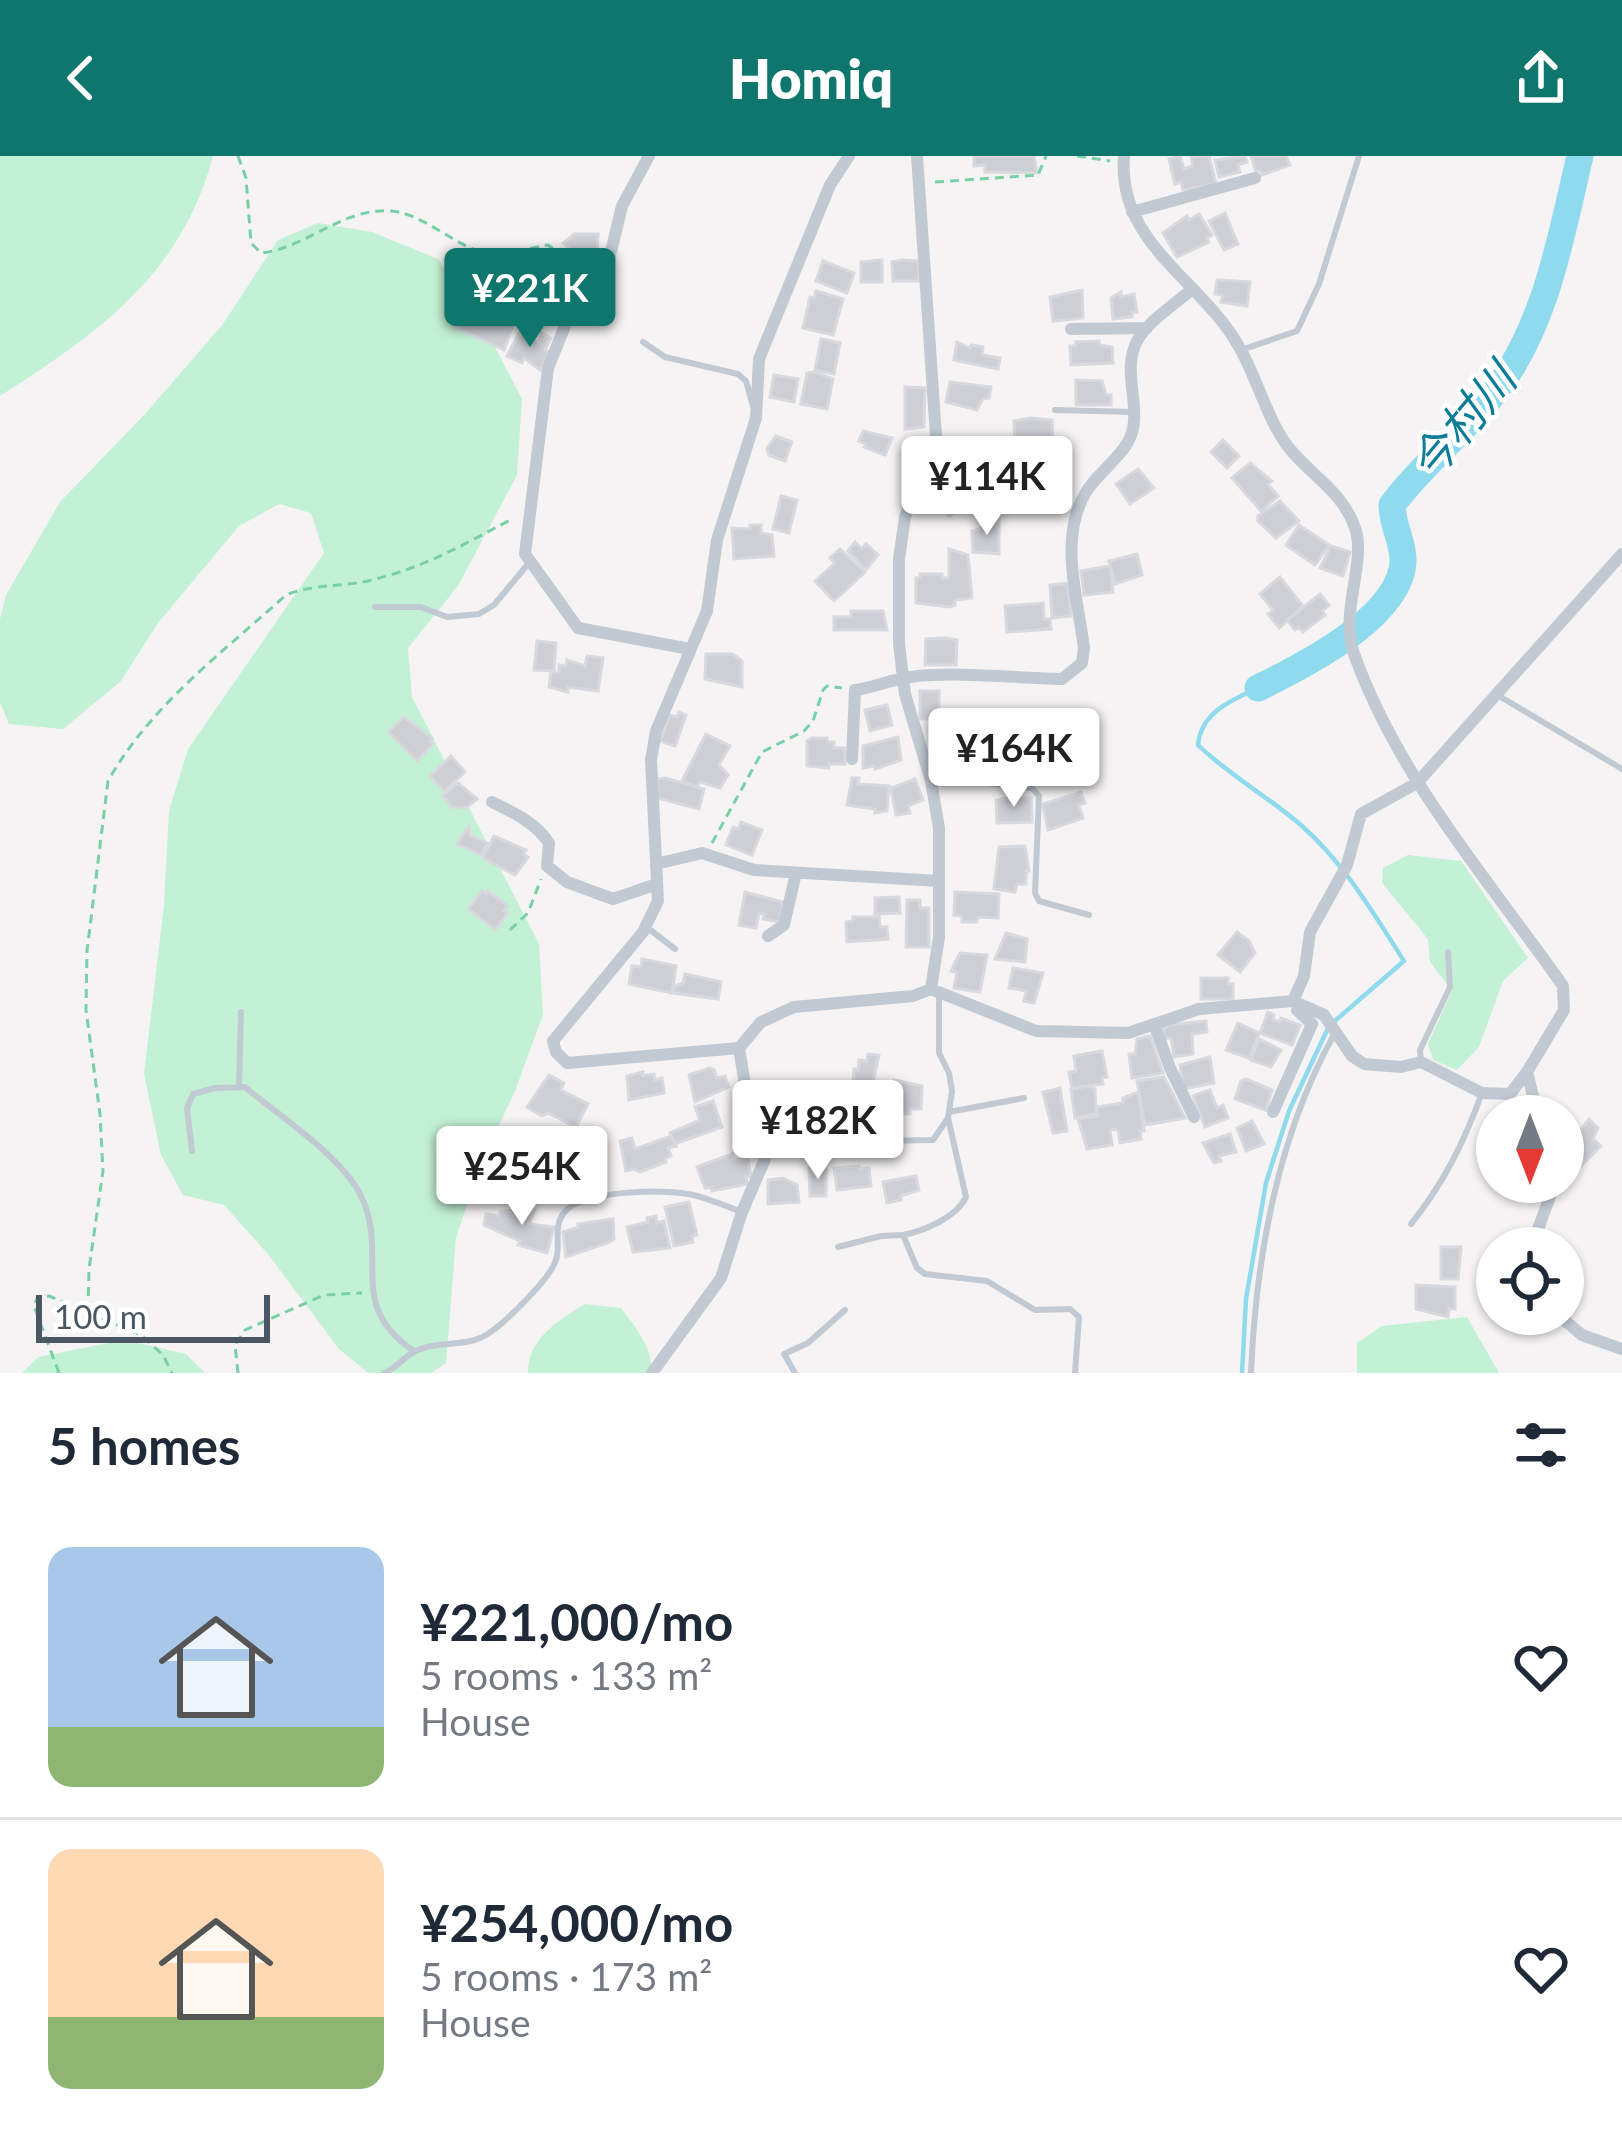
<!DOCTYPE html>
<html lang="en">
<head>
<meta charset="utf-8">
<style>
	body { margin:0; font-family:Lato,"Noto Sans JP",sans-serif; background:#f2f2f3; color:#1f2937; height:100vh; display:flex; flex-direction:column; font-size:45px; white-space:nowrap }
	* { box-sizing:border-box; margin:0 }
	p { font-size:39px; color:#747a83 }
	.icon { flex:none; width:66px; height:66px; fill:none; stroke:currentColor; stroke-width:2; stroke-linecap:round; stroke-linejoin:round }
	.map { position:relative; height:1217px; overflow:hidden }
	.panel { display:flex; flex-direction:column; background:#fff; flex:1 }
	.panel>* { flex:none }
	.needle { width:78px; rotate:180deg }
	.fabs { position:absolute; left:1476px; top:939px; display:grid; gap:24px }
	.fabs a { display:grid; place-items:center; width:108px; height:108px; border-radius:50%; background:#fff; box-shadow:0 3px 9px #0004; font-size:60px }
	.scale { position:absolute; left:36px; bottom:30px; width:234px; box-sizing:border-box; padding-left:12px; border:6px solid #4a5661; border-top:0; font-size:33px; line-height:42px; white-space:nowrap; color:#4a5661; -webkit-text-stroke:9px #fff; paint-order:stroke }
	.price { position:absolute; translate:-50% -102px; padding:0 27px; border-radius:12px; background:#fff; color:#222; font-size:39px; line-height:78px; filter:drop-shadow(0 3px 6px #0008) }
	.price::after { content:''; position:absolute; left:50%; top:72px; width:36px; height:27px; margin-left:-18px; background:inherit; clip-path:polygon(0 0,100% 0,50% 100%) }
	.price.active { background:#0f766e; color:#fff }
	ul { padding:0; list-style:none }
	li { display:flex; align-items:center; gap:36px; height:300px; padding:0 48px }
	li+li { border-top:3px solid #e0e1e3 }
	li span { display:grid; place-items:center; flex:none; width:336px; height:240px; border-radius:24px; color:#555 }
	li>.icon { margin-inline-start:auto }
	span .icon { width:144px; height:144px; fill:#fffc; stroke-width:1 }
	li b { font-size:51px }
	h2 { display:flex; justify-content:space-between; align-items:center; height:144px; padding:0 48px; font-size:51px }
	header { display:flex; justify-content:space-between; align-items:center; height:156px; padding:0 48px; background:#0f766e; color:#fff; font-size:54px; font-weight:800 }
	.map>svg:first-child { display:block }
</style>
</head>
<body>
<header><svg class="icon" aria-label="back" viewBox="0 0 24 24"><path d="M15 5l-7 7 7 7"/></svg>Homiq<svg class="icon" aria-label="share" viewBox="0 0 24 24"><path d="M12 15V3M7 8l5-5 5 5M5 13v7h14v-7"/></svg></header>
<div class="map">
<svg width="1622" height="1217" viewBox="0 0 1622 1217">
	<rect width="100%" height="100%" fill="#f5f3f3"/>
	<!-- green -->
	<path fill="#c3f1d5" d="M0,0H213C181,120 98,177 0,240Z
		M318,67L372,76L438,103L482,166L522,243L517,319L458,430L408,492L412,541L539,788L543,859L515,935L479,1011L456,1082L446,1207L431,1217H368L339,1193L268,1098L224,1049L183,1039L161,999L144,918L164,749L169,655L188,593L324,397L311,357L279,348L239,370L158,467L121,525L63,573L9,568L0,546V463L6,439L60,346L146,257L223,168L278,84Z
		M1408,699L1461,705L1528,802L1503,825L1479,891L1457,914L1433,904L1428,888L1452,835L1430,806L1428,783L1382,727L1383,712Z
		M585,1148L621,1152C635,1171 654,1192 651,1217H528C528,1183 557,1165 585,1148Z
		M1467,1161L1499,1217H1357V1187L1382,1170Z
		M124,1184L186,1198L205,1217H22L38,1201Z"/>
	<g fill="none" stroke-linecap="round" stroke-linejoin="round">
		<!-- stream -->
		<path stroke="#90daee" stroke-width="4.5" d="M1242,1217L1246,1143L1266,1027L1289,955L1329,870L1404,805C1374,758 1344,707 1302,670C1269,641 1230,620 1198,589C1201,556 1232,544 1258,532"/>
		<!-- river -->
		<path stroke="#90daee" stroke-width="27" d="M1258,532C1303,510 1390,466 1402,414C1407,392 1392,371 1392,349C1423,307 1466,275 1497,233C1547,166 1561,80 1580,0"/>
	</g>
	<!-- building -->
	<path fill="#cdcfd5" stroke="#d7d9de" stroke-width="3" d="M974,0H1034L1037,17L985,16V9L974,10Z
		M1180,0L1184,13L1193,10L1191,1L1209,0L1216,28L1183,34L1181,26L1175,28L1169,3Z
		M1245,0L1247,6L1238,9L1240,16L1219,21L1215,4Z
		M1251,0H1286L1290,9L1262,19L1260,14L1256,16Z
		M1225,57L1238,88L1224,94L1209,65Z
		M1199,58L1212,79L1207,82L1209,86L1177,101L1163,77L1187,60L1189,64Z
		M598,78L597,100H571V94L563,87L574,78Z
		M882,104V126H861V106Z
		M902,104L918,105L919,125H893L892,106Z
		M823,105L854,117L847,137L816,125Z
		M1217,124L1250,126L1247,150L1221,146L1223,139L1215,138Z
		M1082,134L1083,162L1053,165L1050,141Z
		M816,135L843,143L833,179L803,172L810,141L814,142Z
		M1121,136V141L1134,138L1137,156H1132V161L1113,163L1111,142Z
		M468,142L483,149L480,154L494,161L496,157L513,169L504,194L454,170Z
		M519,177L538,186L542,177L551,182L545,194L549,196L540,214L524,202L522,207L507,200Z
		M821,183L840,187L834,218L815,214Z
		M1099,185V189L1112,191L1113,207L1071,209L1070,190H1076V186Z
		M957,186L970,192L971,189L983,191L982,199L1000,202L998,213L954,204Z
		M814,216L833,223L827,253L801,248L807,217Z
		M774,219L798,223L794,246L770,241Z
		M1076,224L1102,225L1106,239H1111V249H1076Z
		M950,226L991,231L989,242L983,243L977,254L946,246Z
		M905,231L925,232L924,271L905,273Z
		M1031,262L1052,264L1053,290L1031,288V292H1022L1015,289L1014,265Z
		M863,275L892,282L885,299L864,291L866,288L859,285Z
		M776,280L792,286L785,305L769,299L767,293Z
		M1223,284L1239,300L1227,312L1211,296Z
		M1250,307L1272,325L1268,328L1278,340L1261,355L1232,322Z
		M1138,313L1154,332L1130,348L1116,328Z
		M941,326L953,334L950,338L961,347L950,360L928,341Z
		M781,340L797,344L789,377L773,373Z
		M1280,345L1299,365L1276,382L1258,365V360Z
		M999,363V398L973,396L972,375L982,372L984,364Z
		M750,369H761V377L772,379L774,400L734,403L732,372L750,373Z
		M1299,369L1329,389L1315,409L1286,389Z
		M855,386L862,393L866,388L878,399L866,414L848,395Z
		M1331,390L1350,396L1343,420L1320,412Z
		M840,393L865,416L834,445L815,425L835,407L830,402Z
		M949,393L968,399L972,442L955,444V449L950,451L916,447V422H920V418H942V422H949Z
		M1137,398L1142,419L1115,428L1109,405Z
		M1110,410L1113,436L1084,439L1081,415Z
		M1280,421L1303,450L1279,472L1268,458L1273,454L1260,438Z
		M1068,427L1071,460L1052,462L1050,429Z
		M1320,438L1329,449L1322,455L1325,459L1303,476L1299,471L1295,474L1287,464Z
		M1043,447L1044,463H1050L1051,473L1007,476L1005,450Z
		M851,455H883L887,474H834V461H851Z
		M946,482L957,484L956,509H925L926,483Z
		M537,485L556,487L554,515L534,514Z
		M706,498H733L738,502L742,505V531L705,523Z
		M587,500L603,502L598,535L568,531V536L549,531L551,516L559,517V509L566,510L567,504L585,510Z
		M920,535H939V563H920Z
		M887,549L892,569L870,575L865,554Z
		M679,556L686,559L675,590L660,585L670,559L677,561Z
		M404,561L432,582L430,585L433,588L417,605L388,576Z
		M706,578L730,590L719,609L728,619L720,632L700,626L697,631L682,625Z
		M898,581L901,604L875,613L874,610L863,612V590Z
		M812,582H827V586H834V592H845V608H829V612L807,610V585Z
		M451,600L465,616L444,635L430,620Z
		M665,622L704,633L699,653L658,642L657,623Z
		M852,622H859L858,628L889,630L887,655L875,657V653L847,649Z
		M915,623L923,644L908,650L910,657L896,659L891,632Z
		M458,627L477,643L466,652L452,651L443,640Z
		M1081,636L1085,647L1079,649L1083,662L1048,674L1043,648Z
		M1006,642H1031L1032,666L997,667L996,644Z
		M741,666L762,674L752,699L726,689L733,671L739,673Z
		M469,670L470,679L487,687L481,699L457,688Z
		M494,680L526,694L523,698L528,701L515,719L483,702Z
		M1025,690L1029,715H1026V728H1017L1015,736L994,733L999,691Z
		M482,735L486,738L488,735L508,750L504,755L508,757L495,774L468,753Z
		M745,736L783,746L780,766L763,763L764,758L759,757L756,772L739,769Z
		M955,736L999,738L998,762L978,761L977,766H962V760L954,759Z
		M899,741L900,757L875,758V742Z
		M907,744H920V752H929V791H906Z
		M853,761H879L880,771H887L888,783L847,786L846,766L853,765Z
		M1237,776L1249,785L1255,797L1240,816L1218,799Z
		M1006,777L1027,783L1025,806L995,803Z
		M960,797L987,799L980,836L954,832L957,816L951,815Z
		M642,803L676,810L672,837L629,828L632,810L641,811Z
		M1013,812L1043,817L1034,847L1024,845L1026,835L1009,832Z
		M685,818L721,826L718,843L673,837L675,830L683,827Z
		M1201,822H1228V828H1233V843H1201Z
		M1268,856L1274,859L1273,863L1279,866L1281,862L1300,869L1292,889L1260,877Z
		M1206,865L1207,876L1192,878L1193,898L1174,901L1171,882L1164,883L1163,873L1169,869Z
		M1238,867L1259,877L1249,902L1226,894Z
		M1150,880L1163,917L1132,922L1129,898H1135L1137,883Z
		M1259,883L1281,894L1271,911L1251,904Z
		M1102,895L1107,921L1102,922L1103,928L1072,932L1069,916L1076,915L1074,900Z
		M868,898L879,899L869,945L851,946L854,913L858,914L859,904L867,905Z
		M1210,901L1214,927L1183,933L1180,909Z
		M709,912L714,914L717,922L725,920L729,931L695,946L689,919Z
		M643,916V920L654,918L655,924L662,922L664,937L629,944L627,920Z
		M549,919L564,927L561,934L588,948L576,971L548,957L542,960L527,951Z
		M1164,921L1185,962L1145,969L1137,925Z
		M1246,923L1272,934L1266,954L1235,943L1241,925Z
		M894,924L922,930L921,953H910V958H896V952L877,951L878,927H894Z
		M1089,930L1095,933L1096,958L1075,962L1071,933Z
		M1060,932L1067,975L1053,977L1043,936Z
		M1210,934L1217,952L1223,949L1228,962L1205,971L1193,940Z
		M1138,936L1144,975H1140L1141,983L1120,987L1118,973L1110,974L1112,989L1087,993L1078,963L1098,960L1097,951L1123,947V942Z
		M713,945L722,971L677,987L673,984L670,977L700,964L695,951Z
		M1589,963L1598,972L1593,983L1601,990L1581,1010L1565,994Z
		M1252,965L1264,988L1246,995L1237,972Z
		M1230,978L1236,996L1219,1000L1221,1005L1214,1007L1203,987Z
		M671,980L676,990L668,992L671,1000L665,1002L666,1006L640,1016L634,1013L626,1015L620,985L632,982L635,993Z
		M546,985L559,997L537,1019L521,1009Z
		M732,998L733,1003L748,1004L751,1020L746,1021L747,1028L712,1035V1031L705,1032L697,1011Z
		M859,1010V1013L869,1012L871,1030L837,1034L834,1012Z
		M809,1012H826V1040H810Z
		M916,1020L919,1034L901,1040V1044L887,1047L883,1026Z
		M783,1022L797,1029L799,1046L768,1048V1024Z
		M689,1046L697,1079L692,1080L693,1086L674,1090L665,1051Z
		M524,1049L535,1054L529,1068L554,1071L547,1097L518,1089L520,1085L484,1069L486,1058L499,1060L501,1055H515Z
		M656,1060L657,1067L664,1065L670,1092L633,1096L627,1071L648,1066L647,1062Z
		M613,1063L614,1083L610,1086L566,1101L563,1076L579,1071L578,1068Z
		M1441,1091H1461L1458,1123H1441Z
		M1416,1129L1455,1131V1153H1449L1448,1161L1416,1153Z"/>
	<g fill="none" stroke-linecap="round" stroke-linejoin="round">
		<!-- path -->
		<path stroke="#7ad0a6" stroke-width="3" stroke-dasharray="9 6" stroke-linecap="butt" d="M238,0L246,22L251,87L261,97C307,92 343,51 391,55C424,58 452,88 484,97C503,102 529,92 548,89L582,117
			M1077,0L1110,5
			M935,26L1038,19L1046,0
			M712,687L762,596L804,575L813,565L823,534L827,530L842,532
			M510,774L528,757L541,723
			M88,1155L89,1113L103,1015L100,958L86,854L87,795L108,625C150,550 223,496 286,439C313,428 340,431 368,425C429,410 460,390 514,362
			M59,1217L34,1150L37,1142L49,1140L141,1179L163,1199L172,1217
			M238,1217L235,1189L245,1174L324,1139L362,1137"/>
		<!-- lane -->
		<path stroke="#c1cad2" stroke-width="6" d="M643,186L665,201L738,218L746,225L753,250
			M1244,193L1297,175L1319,128L1359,0
			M1055,254L1133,256
			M375,451H421L447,461L479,458L494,449L528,408
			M1499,540L1622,613
			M934,621L1032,632L1039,640L1035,737L1039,745L1089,759
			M649,773L675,793
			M939,837V897L949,917L952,935L948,962L966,1041C957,1061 924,1075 903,1079L917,1112L925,1118L987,1125L1035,1154L1070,1153L1079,1161L1075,1217
			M1421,906L1420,894L1450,831L1448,796
			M239,930L241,856
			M949,956L1024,942
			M767,987L933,984L948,962
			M192,995L187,952L193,938L215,932L245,931C279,960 340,999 360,1038C391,1097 344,1149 414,1195
			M1411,1068C1444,1027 1464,986 1482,937
			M838,1091L881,1080L903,1079
			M384,1217C400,1210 402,1202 414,1196C434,1184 465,1192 486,1179C504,1168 550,1123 556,1104C561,1089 553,1072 563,1058C579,1034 662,1033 688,1038C706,1041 725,1050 742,1056
			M795,1217L784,1198L808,1187L845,1154
			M1251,1217C1256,1100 1277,979 1336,875"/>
		<!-- street -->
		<path stroke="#c1cad2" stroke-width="12" d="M649,0L622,50L608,108L569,160L548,212L525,398L578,472L690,493
			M917,0L936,280L905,361L899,403V488L905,538L931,625L939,672V781L931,833
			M1124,0C1117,87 1200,123 1238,189C1257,221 1265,258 1286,288C1307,317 1343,335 1355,372C1367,406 1339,456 1354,498C1399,623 1488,723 1563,830L1564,854L1527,916L1538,960
			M1132,56L1255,22
			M1071,173L1147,172
			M852,603L855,534C874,532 892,523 910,521C960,515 1012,522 1062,523L1082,507L1084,492C1078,443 1058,382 1086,336C1097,318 1117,305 1128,286C1145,256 1120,217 1137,185C1147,166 1174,149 1191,134
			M492,646C514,657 535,666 549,687L547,710L567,726L613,743L657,728
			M656,708L702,697L754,714L939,725
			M768,780L784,769L796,717
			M1293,845L1324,859L1352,900L1364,908L1401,911L1421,906L1482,937L1510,938L1527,916
			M1154,868L1170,912L1194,961
			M739,892L567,907L556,896L553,885L643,776L658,745L651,604L656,575L707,455L717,384L756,262L759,203L830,29L849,0
			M1273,956L1312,868L1297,854L1299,849
			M1531,1092L1551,1038V1026
			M1557,1158L1582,1179L1622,1193
			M652,1217L721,1122L742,1056L765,1003L766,980L748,948L739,892L761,866L794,851L913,840L931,833L1036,875L1128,877L1199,853L1293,845L1304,820L1310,776L1347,709L1361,658L1417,627L1622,398"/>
	</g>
	<g text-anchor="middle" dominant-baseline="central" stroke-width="9" stroke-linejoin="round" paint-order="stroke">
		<!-- water labels -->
		<g font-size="45" font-style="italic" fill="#0c7c9b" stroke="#fff">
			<text transform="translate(1462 265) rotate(-50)">今村川</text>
		</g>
	</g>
</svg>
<div class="fabs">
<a><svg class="needle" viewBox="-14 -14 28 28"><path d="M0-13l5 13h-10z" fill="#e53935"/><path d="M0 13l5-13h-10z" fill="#747a83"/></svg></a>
<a><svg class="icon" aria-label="locate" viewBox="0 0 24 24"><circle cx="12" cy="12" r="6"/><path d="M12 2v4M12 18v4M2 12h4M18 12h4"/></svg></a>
</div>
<div class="scale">100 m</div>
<b class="price active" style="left:530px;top:194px">¥221K</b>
<b class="price" style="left:987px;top:382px">¥114K</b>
<b class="price" style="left:1014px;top:654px">¥164K</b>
<b class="price" style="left:818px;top:1026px">¥182K</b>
<b class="price" style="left:522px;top:1072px">¥254K</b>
</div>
<section class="panel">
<h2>5 homes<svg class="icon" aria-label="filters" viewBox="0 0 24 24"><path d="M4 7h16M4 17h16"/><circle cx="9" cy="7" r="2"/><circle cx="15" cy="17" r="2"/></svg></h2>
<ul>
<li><span style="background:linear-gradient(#a9c7e8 75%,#8fb573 0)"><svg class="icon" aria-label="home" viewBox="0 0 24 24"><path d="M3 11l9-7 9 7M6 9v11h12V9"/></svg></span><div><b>¥221,000/mo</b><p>5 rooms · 133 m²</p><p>House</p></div><svg class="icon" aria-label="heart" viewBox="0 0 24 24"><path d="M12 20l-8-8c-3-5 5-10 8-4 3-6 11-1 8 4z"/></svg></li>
<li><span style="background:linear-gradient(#ffd9b3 70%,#8fb573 0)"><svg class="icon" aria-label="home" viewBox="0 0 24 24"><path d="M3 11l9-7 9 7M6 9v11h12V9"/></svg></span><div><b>¥254,000/mo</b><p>5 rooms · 173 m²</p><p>House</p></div><svg class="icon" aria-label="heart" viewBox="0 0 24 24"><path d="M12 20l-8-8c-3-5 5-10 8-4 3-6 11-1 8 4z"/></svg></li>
</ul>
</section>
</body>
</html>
